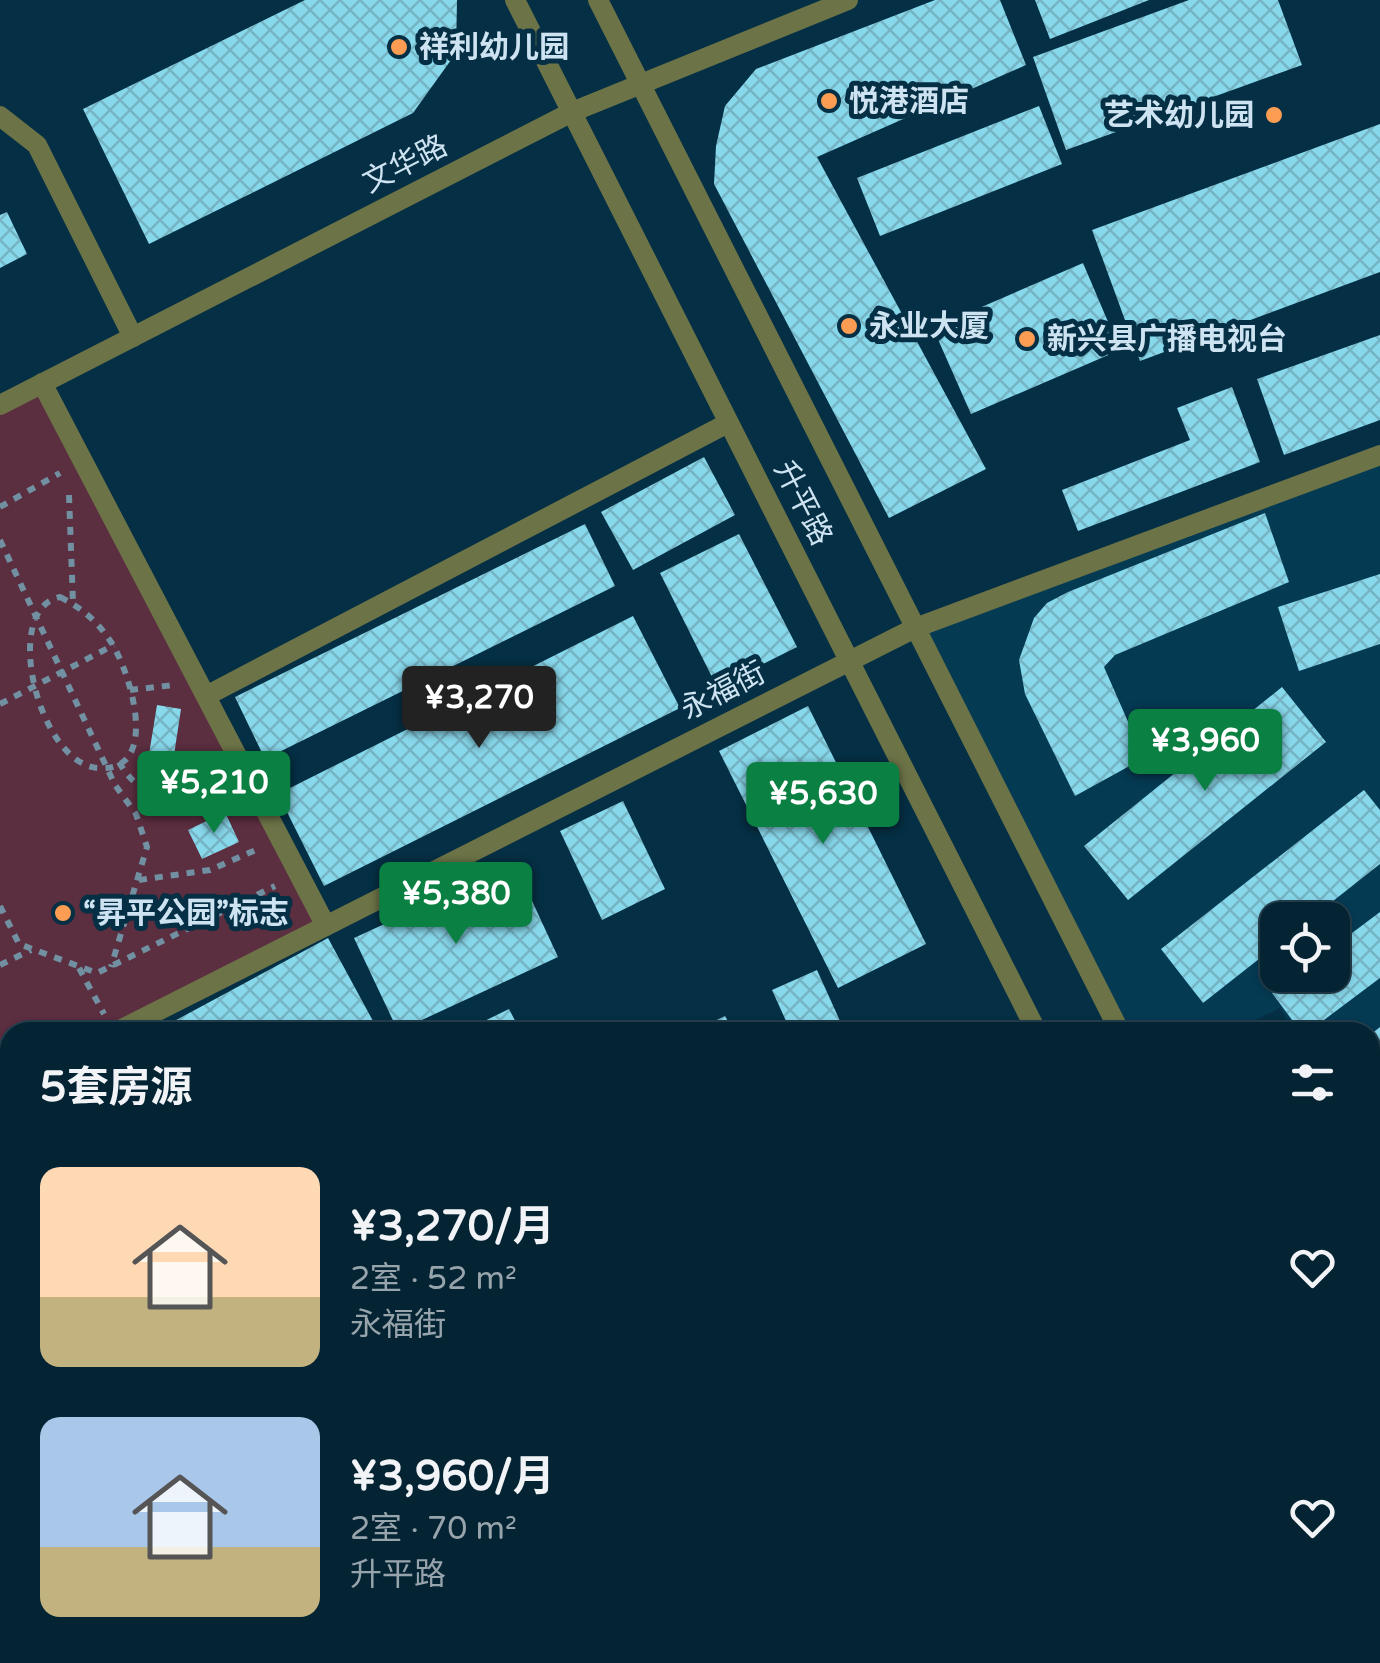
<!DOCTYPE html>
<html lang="zh">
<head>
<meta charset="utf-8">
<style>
	body { margin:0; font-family:"Varela Round","Noto Sans SC",sans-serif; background:#0d2b3b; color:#f1f3f6; height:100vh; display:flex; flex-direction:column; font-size:38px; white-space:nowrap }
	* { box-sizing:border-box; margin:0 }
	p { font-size:32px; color:#97a4ac }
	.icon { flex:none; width:55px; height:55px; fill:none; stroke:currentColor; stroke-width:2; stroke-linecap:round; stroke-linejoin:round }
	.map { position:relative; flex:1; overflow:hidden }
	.panel { position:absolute; left:0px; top:1022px; width:1380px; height:642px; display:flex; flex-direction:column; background:#042333; border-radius:30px 30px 0 0; box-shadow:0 2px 8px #0004,0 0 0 2px #25404e }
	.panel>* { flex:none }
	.tools { position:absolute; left:1260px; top:902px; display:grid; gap:20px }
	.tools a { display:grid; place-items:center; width:90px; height:90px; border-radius:20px; background:#042333; box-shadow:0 2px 8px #0004,0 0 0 2px #25404e; font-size:50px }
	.price { position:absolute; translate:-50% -85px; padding:0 22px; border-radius:10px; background:#0b8043; color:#fff; font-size:32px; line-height:65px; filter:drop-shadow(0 2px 5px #0008) }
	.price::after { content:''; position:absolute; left:50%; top:60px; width:30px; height:22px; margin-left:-15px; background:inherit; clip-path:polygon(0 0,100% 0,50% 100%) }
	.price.selected { background:#222; color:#fff }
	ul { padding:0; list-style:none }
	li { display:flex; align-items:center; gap:30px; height:250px; padding:0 40px }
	li span { display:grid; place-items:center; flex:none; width:280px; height:200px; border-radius:20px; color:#555 }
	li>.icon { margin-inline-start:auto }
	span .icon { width:120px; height:120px; fill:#fffc; stroke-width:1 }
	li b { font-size:42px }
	h2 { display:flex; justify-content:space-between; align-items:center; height:120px; padding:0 40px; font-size:42px }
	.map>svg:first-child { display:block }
</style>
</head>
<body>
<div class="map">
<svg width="1380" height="1663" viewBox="0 0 1380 1663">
	<defs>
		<pattern id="building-cross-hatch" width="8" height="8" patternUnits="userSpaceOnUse" patternTransform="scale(2.5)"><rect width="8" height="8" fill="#88d8ec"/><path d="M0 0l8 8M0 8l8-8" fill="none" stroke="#76b3c3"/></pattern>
	</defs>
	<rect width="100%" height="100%" fill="#052f44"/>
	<!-- built -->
	<path fill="#053a53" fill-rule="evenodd" d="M1380,455V1188L1370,1170V1032H1294L1280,1008L1231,1032H1120L916,628ZM1278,920H1332V975H1278Z"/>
	<!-- park -->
	<path fill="#5b2e40" d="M42,383L326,926L116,1032H10V1086L0,1087V405Z"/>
	<!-- building -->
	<path fill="url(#building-cross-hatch)" d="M305,0H457L456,53L413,113L149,244L83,109Z
		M935,0H1000L1026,65L817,157L986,469L889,518L714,184L716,146L725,106L756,69Z
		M1035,0H1149L1050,39Z
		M1189,0H1278L1302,65L1066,150L1033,57Z
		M1039,106L1062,164L880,236L857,178Z
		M1380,124V272L1140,361L1092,230Z
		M7,212L27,254L0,268V215Z
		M1083,263L1120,350L971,414L933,328Z
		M1380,335V420L1284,455L1257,379Z
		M1232,387L1260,462L1078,531L1062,490L1190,440L1177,408Z
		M704,457L735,515L633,570L601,512Z
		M1265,513L1289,582L1115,655L1104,667L1144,758L1075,796L1025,694L1019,660L1034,618L1047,603L1068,592Z
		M585,524L615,586L265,759L235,697Z
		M739,534L797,647L717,687L660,573Z
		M1380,574V644L1299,671L1278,607Z
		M633,616L680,708L324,886L278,794Z
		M1282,687L1326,742L1128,900L1084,846Z
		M157,705L181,709L174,755L214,761L210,783L146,773Z
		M808,706L926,944L838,988L719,751Z
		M1364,790L1380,810V864L1309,920H1278V944L1203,1003L1161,949Z
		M623,801L665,889L602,920L560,831Z
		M225,812L239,842L202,859L188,830Z
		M515,864L558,957L398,1031L354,938Z
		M1380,912V978L1308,1032H1301L1272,993L1296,975H1332V948Z
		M328,938L379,1032H154Z
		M817,970L845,1032H791L772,990Z
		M509,1009L521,1032H462Z
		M725,1016L734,1032H692Z
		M1275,1021L1281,1032H1252Z
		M1380,1027V1093L1370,1101V1035Z
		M1380,1139V1168L1370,1155V1147Z
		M0,1192L10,1211L7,1424L0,1410Z
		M1377,1236L1380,1241V1433L1370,1414V1239Z
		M10,1575V1655H71L76,1663H0V1581Z
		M113,1655H234L238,1663H117Z
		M1009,1655H1045L1029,1663H1013Z
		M1071,1655H1298L1303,1663H1056Z"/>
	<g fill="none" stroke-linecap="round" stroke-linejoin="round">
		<!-- path -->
		<path stroke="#7190a1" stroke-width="6" stroke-dasharray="8 8" stroke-linecap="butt" d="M69,495L73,603
			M0,507L60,473
			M0,540L115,785L136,814L147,847L111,967
			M60,597C82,608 98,622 111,642C130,671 162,773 98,768C39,764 0,609 60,597Z
			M130,690L174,685
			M0,704L114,645
			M119,762C143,806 194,807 240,813
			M139,880L210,870L258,849
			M0,906L19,944L97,973L275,886
			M0,965L31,950
			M79,968L104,1014"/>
		<!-- service -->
		<path stroke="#6c7347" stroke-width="20" d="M0,116L37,145L133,337
			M42,383L326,926
			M206,696L728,423
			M354,1663L370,1655"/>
		<!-- minor -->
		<path stroke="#6c7347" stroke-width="20" d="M0,405L572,112L848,0
			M116,1032L915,628L1380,455
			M0,1087L10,1106
			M288,1655L292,1663"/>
		<!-- tertiary -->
		<path stroke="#6c7347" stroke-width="20" d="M515,0L1037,1032
			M598,0L1120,1032
			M1370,1527L1380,1547
			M1352,1655L1356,1663"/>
	</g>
	<!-- markers -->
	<g fill="#fc9d53" stroke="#052f44" stroke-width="4">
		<circle cx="399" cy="47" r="10"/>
		<circle cx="829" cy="101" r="10"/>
		<circle cx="1274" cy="115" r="10"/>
		<circle cx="849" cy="326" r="10"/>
		<circle cx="1027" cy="339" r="10"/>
		<circle cx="63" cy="913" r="10"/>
	</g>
	<g text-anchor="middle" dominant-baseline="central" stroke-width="10" stroke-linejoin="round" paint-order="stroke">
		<!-- poi labels -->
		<g font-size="30" font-weight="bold" fill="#cee3f1" stroke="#052f44" text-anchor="start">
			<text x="419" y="47">祥利幼儿园</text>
			<text x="849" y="101">悦港酒店</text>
			<text x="1254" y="115" text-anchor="end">艺术幼儿园</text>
			<text x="869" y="326">永业大厦</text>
			<text x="1047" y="339">新兴县广播电视台</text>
			<text x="83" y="913">“昇平公园”标志</text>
		</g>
		<!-- street labels -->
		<g font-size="30" fill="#cee3f1" stroke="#052f44">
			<text transform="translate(405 164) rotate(-27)">文华路</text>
			<text transform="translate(803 503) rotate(63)">升平路</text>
			<text transform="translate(723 691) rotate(-27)">永福街</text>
		</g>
	</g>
</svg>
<div class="tools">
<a><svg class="icon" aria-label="locate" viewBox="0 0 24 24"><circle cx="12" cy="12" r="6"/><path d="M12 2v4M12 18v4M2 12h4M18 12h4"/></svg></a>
</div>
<b class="price selected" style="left:479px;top:751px">¥3,270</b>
<b class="price" style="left:1205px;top:794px">¥3,960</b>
<b class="price" style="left:214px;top:836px">¥5,210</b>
<b class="price" style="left:823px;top:847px">¥5,630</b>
<b class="price" style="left:456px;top:947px">¥5,380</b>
<section class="panel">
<h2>5套房源<svg class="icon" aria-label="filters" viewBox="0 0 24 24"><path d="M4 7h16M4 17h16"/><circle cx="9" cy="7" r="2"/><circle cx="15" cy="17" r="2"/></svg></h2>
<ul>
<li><span style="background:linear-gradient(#ffd9b3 65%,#c2b280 0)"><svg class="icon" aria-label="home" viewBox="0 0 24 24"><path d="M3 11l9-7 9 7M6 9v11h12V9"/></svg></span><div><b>¥3,270/月</b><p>2室 · 52 m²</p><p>永福街</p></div><svg class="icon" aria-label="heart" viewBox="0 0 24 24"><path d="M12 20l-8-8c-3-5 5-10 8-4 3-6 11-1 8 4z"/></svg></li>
<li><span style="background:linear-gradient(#a9c7e8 65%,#c2b280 0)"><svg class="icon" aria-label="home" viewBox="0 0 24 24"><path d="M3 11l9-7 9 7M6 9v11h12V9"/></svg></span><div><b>¥3,960/月</b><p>2室 · 70 m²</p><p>升平路</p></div><svg class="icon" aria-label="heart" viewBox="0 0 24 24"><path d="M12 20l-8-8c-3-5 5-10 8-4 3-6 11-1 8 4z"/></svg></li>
</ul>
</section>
</div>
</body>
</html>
